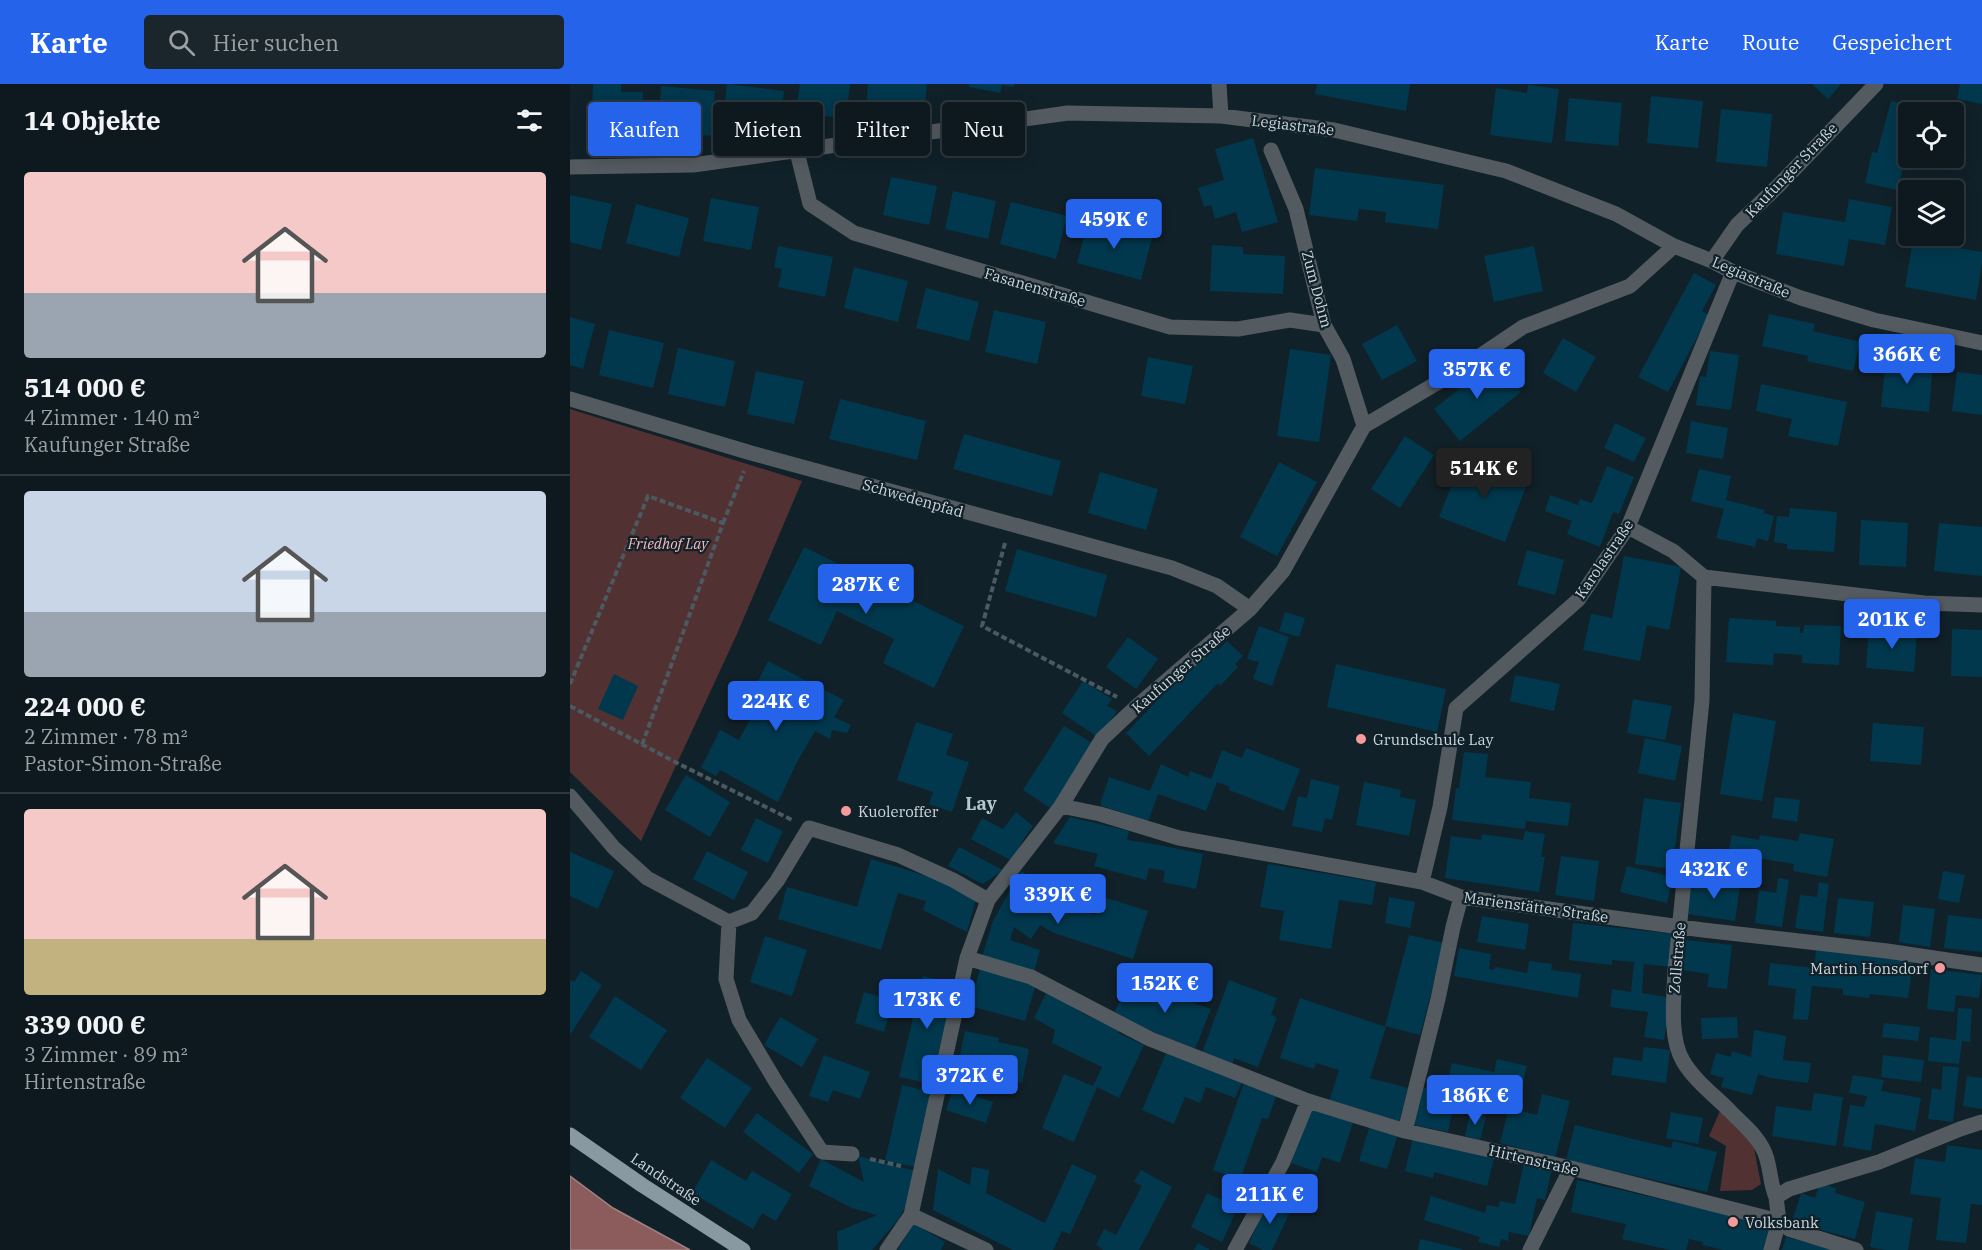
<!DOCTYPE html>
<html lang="de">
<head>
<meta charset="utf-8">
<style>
	body { margin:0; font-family:"IBM Plex Serif",serif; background:#1b262c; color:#f1f3f6; height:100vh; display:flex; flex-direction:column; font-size:22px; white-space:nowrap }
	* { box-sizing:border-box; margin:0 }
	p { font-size:20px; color:#9aa0a4 }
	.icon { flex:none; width:33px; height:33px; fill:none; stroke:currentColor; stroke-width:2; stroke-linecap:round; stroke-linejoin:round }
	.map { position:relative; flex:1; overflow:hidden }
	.sheet { display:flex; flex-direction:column; background:#0d191f; width:570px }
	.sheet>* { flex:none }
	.top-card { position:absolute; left:18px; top:18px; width:570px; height:54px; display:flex; gap:12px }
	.tools { position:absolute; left:1328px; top:18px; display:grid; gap:12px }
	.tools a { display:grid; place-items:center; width:66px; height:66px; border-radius:6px; background:#0d191f; box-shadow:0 3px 15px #0003,0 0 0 2px #2d383d; font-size:30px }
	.price { position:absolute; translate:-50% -51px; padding:0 14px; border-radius:6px; background:#2563eb; color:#fff; font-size:20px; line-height:39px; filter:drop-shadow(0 2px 3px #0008) }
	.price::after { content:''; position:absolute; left:50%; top:36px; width:18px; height:14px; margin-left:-9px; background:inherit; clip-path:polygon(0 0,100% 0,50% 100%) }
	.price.current { background:#222; color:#fff }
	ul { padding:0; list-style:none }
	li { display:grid; align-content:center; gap:12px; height:318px; padding:0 24px }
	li+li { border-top:2px solid #2d383d }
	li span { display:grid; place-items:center; height:186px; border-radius:6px; color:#555 }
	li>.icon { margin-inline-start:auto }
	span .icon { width:108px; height:108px; fill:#fffc; stroke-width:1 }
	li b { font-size:26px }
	h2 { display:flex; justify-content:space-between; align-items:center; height:72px; padding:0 24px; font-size:26px }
	.chip { padding:0 21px; border-radius:6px; background:#0d191f; box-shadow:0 3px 15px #0003,0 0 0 2px #2d383d; font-size:21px; line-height:54px }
	.chip.current { background:#2563eb; color:#fff }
	header { display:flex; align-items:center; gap:36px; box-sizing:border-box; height:84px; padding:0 30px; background:#2563eb; color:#fff }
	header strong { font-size:28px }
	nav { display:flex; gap:33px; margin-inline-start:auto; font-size:21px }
	.search { width:420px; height:54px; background:#1b262c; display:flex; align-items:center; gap:15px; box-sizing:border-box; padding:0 21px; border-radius:6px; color:#9aa0a4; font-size:22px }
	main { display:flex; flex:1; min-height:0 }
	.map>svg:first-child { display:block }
</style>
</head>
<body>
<header>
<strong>Karte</strong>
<div class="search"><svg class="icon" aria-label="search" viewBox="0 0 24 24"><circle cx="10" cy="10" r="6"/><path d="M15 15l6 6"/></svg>Hier suchen</div>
<nav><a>Karte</a><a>Route</a><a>Gespeichert</a></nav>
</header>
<main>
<section class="sheet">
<h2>14 Objekte<svg class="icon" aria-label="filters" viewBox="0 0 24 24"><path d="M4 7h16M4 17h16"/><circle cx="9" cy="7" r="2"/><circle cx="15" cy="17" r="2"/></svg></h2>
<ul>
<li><span style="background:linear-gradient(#f6c9c9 65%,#9aa5b1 0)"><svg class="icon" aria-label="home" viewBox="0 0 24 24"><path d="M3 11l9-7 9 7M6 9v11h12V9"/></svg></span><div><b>514 000 €</b><p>4 Zimmer · 140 m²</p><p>Kaufunger Straße</p></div></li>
<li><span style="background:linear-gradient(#c9d6e8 65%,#9aa5b1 0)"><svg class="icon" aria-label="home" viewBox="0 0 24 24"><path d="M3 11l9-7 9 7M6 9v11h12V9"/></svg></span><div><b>224 000 €</b><p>2 Zimmer · 78 m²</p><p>Pastor-Simon-Straße</p></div></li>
<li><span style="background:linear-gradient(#f6c9c9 70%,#c2b280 0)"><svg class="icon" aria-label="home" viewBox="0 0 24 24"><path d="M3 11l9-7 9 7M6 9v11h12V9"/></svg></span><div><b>339 000 €</b><p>3 Zimmer · 89 m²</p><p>Hirtenstraße</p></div></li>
</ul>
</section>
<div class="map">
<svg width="1412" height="1166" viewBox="0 0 1412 1166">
	<rect width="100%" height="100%" fill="#112129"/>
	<!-- green -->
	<path fill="#513132" d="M0,325L232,397L167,550L71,757L0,688Z
		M1150,1027L1183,1059L1191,1100L1182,1106L1150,1107L1156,1062L1139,1052Z"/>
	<!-- water -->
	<path fill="#8c5c5c" stroke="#9f8182" stroke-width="1.5" d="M0,1092L43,1124L120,1166H0Z"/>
	<!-- building -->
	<path fill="#02384d" d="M23,0H51V8H73L71,57L21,56Z
		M157,0L214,7L208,50L152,42Z
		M230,0H280L276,35L226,28Z
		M298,0H357L355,21L297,16Z
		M399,0H444V3L432,1L430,9L399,3Z
		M747,0H840L836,27L745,10Z
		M1242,0H1271L1258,15Z
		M1390,0H1412V20L1387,15Z
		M958,1L989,5L982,59L920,51L926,4L957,9Z
		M91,2L145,7L142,52L88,48Z
		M1081,12L1133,17L1128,64L1077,59Z
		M999,14L1052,19L1048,62L995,57Z
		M1321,17L1363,27V28H1338V61L1328,106L1295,99L1302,68L1307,69Z
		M1151,25L1202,30L1197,83L1146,78Z
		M683,54L708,138L672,148L666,128L645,135L641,121L634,123L628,104L654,96L645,65Z
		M745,84L874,101L868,145L815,138L816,128L789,125L787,137L739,131Z
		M321,93L367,102L359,141L313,131Z
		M383,107L426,117L418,155L375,145Z
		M0,111L42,120L31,166L0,158Z
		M141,114L189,123L181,166L133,157Z
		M1279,115L1322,123L1315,161L1279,155L1274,182L1206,170L1213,128L1275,138Z
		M441,118L497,132L486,175L430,160Z
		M66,120L119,134L109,173L56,159Z
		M518,137L582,154L571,196L507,179Z
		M1343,156L1412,168V179L1406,216L1335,203Z
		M642,161L673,163V170L715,172L713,210L640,207Z
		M208,162L263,173L255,213L208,203L212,185L204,183Z
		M964,162L973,207L924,218L914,172Z
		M284,183L338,197L328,238L274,224Z
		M1124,189L1146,201L1132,227L1139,231L1098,308L1068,293Z
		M356,204L409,218L399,257L346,244Z
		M424,226L476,238L467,280L415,268Z
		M1199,230L1245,240L1243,247L1290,258L1283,287L1237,277L1238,272L1192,262Z
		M0,233L25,240L13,285L0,281Z
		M827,241L847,277L812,296L792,260Z
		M39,246L94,259L83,304L29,291Z
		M993,254L1026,273L1006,308L973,289Z
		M108,264L165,277L155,323L98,310Z
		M720,265L761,271L749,358L707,352Z
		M1140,267L1169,271L1161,326L1126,321L1130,292L1136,293Z
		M578,273L623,282L615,320L571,312Z
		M1316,275L1363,279L1359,328L1311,323Z
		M925,276L951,308L890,357L864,325Z
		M186,287L234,297L224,340L177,330Z
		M1387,288L1412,291V331L1382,327Z
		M1191,300L1277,318L1268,362L1218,352L1222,335L1186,327Z
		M270,315L356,337L347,376L259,355Z
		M1121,337L1158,344L1153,375L1116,369Z
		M1045,339L1076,354L1064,378L1034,364Z
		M394,350L491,377L482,412L383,385Z
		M835,352L864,371L830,424L801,405Z
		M893,372L958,397L935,458L869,433Z
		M709,378L747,398L707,472L670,453Z
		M1037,382L1064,393L1049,430L1043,428L1030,463L997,450L1002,437L975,427L980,411L1008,421L1010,415L1022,419Z
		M1129,385L1161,392L1156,416L1195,426L1193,429L1204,432L1198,457L1187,454L1185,463L1146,454L1154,425L1121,417Z
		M530,388L588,405L576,446L518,429Z
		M1220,424L1267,428L1264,468L1217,465V460L1204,458L1207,432L1219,433Z
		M1291,436L1338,439L1336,483L1289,481Z
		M1369,439L1412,443V492L1364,487Z
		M234,463L394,542L364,604L313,579L324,555L267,527L251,561L198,536Z
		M447,465L537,491L526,533L435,507Z
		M957,466L994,476L985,511L947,501Z
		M1054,472L1111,483L1099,546L1077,541L1070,577L1013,566L1021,530L1042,534Z
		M715,528L735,534L729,553L709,547Z
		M1159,534L1206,537V542L1230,543V549H1233L1234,541L1271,542L1269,581L1232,579V571L1204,569L1203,581L1156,578Z
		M689,542L719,553L702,602L683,595L689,578L677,575Z
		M1299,544L1347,548L1344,588L1296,584Z
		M1382,545L1412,546V593L1381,592Z
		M558,553L588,575L566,605L536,583Z
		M657,557L673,572L665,580L668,583L650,602L648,599L579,672L556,649L627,575L630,578L645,563L648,566Z
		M198,577L274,616L264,633L281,641L277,649L262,646L260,655L245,647L227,678L208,718L150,686L146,692L131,684L150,646L169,656L196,606L186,601Z
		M766,580L876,605L867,648L757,623Z
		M44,590L68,602L53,636L28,625Z
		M945,591L990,600L984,627L940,617Z
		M513,597L542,615L537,622L547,627L529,654L492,629Z
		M1063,615L1102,622L1095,656L1057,649Z
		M1163,629L1206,637L1192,717L1150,710Z
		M346,638L383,650L376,671L399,678L382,728L359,720L363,708L327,696Z
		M1303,639L1354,643L1351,681L1300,677Z
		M494,642L524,660L483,726L453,706Z
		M1075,654L1112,662L1105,697L1068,689Z
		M676,664L730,685L714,727L659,706L660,703L647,698L636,727L588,710L578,738L530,721L539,693L580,707L591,680L618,693L620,687L641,695L652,666L672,674Z
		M894,668L918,670L915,693L961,698L959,714L1001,719L998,742L956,737L955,745L882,736L886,704L889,705Z
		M116,691L160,718L140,753L95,726Z
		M741,695L770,702L762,736L755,734L752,748L722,742L728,712L737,714Z
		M794,698L831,706L830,713L846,716L839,752L786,741Z
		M1205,713L1230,716L1227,738L1202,734Z
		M1074,714L1111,719L1102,785L1065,780Z
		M446,728L463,742L453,756L442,777L401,755L412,734L433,745Z
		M500,733L559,747L557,756L584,760L633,770L626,805L593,798L595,787L579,784L576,796L524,782L528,770L483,759Z
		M186,734L213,747L198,779L171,766Z
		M955,747L975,750L971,773H975L969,808L875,794L881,752L911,756L912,750L953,756Z
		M1230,749L1264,755L1257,793L1223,787L1224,780L1158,769L1162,751L1189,756L1190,751L1228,757Z
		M389,763L433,786L413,800L378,782Z
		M137,767L178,788L164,816L123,795Z
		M0,768L44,787L28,825L0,812Z
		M991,772L1029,777L1024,817L985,811Z
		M301,775L363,794L406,815L397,848L353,826L356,817L328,809L311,866L208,835L217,803L287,823Z
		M698,780L806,798L802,821L769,816L761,865L709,856L714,827L690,823Z
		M1057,782L1103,793L1097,819L1050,808Z
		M451,787L502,817L499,822L525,831L530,812L578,827L563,875L484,849L470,841L461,855L444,843L440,856L470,866L463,892L411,876L423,837Z
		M1373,787L1395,791L1389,819L1368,815Z
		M1122,794L1170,801L1165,837L1117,830Z
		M1208,794L1219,796L1212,843L1185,839L1189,806L1206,809Z
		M1249,798L1259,800L1253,848L1225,844L1230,811L1247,813Z
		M819,813L845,818L840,844L815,839Z
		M1268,814L1304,818L1300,853L1264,849Z
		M1333,821L1365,825L1360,863L1329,858Z
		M1378,831L1412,835V868L1374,864Z
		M912,832L959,840L955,866L907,858Z
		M1003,839L1105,850L1102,883L1074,880L1072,909L1096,913L1098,931L1094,956L1074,953L1078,928L1040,923L1042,905L1061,908L1064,878L1042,876V881L999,876Z
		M839,851L874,859L850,951L815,942Z
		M195,852L237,866L222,912L180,898Z
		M1115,856L1162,861L1157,905L1137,903L1139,890L1112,886Z
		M889,864L921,870L919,885L924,886L925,883L957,889L959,877L982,880L981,886L1011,890L1008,914L884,892Z
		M1246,865L1343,877L1338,914L1300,910L1299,914L1273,911V905L1242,902L1238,936L1223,935L1226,905L1198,901L1200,879L1244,884Z
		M410,885L466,900L455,937L400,922Z
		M1361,885L1412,891L1409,914L1386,911L1384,928L1357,925Z
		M11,887L32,901L0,951V896L4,898Z
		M353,892L385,899L361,1000L329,993Z
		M659,896L707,914L701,931L707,933L688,983L664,974L662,981L632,969Z
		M589,898L618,912L616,916L641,925L625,965L543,931L556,904L580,916Z
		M477,907L514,930L549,946L548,949L574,961L549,1014L527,1003L504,1058L472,1044L494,990L523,1002L532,983L482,959L485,946L464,934Z
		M294,908L323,917L314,948L285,939Z
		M45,912L97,946L71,986L19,953Z
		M730,914L816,943L800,994L838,1004L829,1038L759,1018L769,986L746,979L744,985L710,974Z
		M1388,924L1402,925L1400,958L1392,957L1389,980L1358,977L1360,953L1386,956Z
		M210,933L248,955L232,983L194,961Z
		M1167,933L1168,954L1132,955L1131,934Z
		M1314,939L1350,943L1348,957L1312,953Z
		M1184,946L1216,952L1213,976L1241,979L1238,999L1201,994L1188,990L1182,1011L1151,1003L1154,994L1140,990L1146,969L1161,973L1162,967L1181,973Z
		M395,947L429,954L428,958L459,965L452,999L387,985Z
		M1074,963L1100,966L1096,999L1041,991L1044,973L1072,977Z
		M597,967L673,996L665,1014L636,1003L630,1019L615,1013L604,1040L572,1026Z
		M254,971L300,988L290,1015L263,1006L258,1018L239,1012Z
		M1313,971L1354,976L1351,998L1311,993Z
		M137,974L182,1004L155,1044L110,1014Z
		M927,975L957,982L949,1015L920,1008L918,1014L876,1004L882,979L924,988Z
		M1373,982L1389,983L1383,1038L1358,1035L1362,1004L1371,1006Z
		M1283,991L1314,996L1311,1007L1351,1014L1345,1047L1305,1040L1301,1067L1273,1062L1280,1021L1294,1023L1297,1012L1279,1009Z
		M1397,992L1412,994V1025L1393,1022Z
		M674,999L707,1010L698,1035L692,1034L670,1096L643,1086Z
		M332,1001L363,1008L346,1083L315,1077Z
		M852,1003L886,1010L878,1048L844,1041Z
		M383,1005L423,1018L416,1039L376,1026Z
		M1244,1009L1273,1013L1266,1062L1202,1052L1206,1022L1241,1027Z
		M972,1010L1000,1017L985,1074L930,1059L939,1024L967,1031Z
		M741,1021L784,1035L770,1079L752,1073L747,1088L721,1079Z
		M1101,1028L1133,1034L1128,1060L1096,1054Z
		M187,1029L243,1070L229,1089L173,1048Z
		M900,1029L916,1033L910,1056L895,1052Z
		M800,1041L828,1050L817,1085L789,1077Z
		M1005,1041L1101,1064L1103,1057L1147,1068L1137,1108L996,1076Z
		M843,1054L924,1074L917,1102L864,1088L863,1094L835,1087Z
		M1377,1061L1412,1066V1121L1401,1120L1396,1159L1366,1156L1371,1114L1340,1110L1345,1074L1375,1078Z
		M288,1072L346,1087L340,1115L327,1137L302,1166H268L267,1148L307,1131L282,1124L239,1102L251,1075L294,1098Z
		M141,1076L176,1097L182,1087L222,1110L206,1137L192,1129L183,1145L122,1109Z
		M954,1078L982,1084L975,1116L967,1114L959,1152L939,1148L938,1157L931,1155L929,1163L908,1158L910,1153L854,1136L861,1112L915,1129L917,1121L929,1123L930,1117L945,1120Z
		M502,1080L527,1092L500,1150L492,1147L483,1166H443L363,1126L368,1085L400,1101L402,1083L419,1086L416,1109L475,1139Z
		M571,1086L602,1103L569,1166H534L526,1161L534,1145L546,1151L572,1102L564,1098Z
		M1007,1096L1203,1141L1197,1166H1154L1132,1161L1133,1158L1119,1155L1116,1166H1100L1052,1155L1056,1140L1001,1128Z
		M1250,1099L1266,1104L1265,1109L1295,1118L1285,1155L1222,1138L1231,1109L1245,1114Z
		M637,1109L668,1123L652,1158L621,1143Z
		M700,1114L722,1124L702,1166H693L679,1159Z
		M1306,1127L1343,1134L1338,1166H1316L1300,1163Z
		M343,1139L375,1158L371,1166H328Z
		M1216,1153L1261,1165V1166H1212Z
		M850,1155L892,1165V1166H848Z
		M628,1159L640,1166H624Z"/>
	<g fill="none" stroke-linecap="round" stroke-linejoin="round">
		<!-- path -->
		<path stroke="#4b5960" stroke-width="4" stroke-dasharray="6 3" stroke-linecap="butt" d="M153,439L174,387
			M435,459L412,542L547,613
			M0,600L78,412L153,439L72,661
			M0,622L107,679L222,736
			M300,1075L331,1082"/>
		<!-- minor -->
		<path stroke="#545b60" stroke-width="15" d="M649,0L651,32
			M701,66L726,125L754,241L773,275L794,342
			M227,68L240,120L284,149L600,243L668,245L720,236L754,241
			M0,83L123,81L498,29L651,32L764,46L936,87L1046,130L1104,162L1142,177L1163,188L1231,214L1304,236L1412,259
			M1142,177L1167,141L1208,102L1306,0
			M0,315L181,369L602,484L647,502L680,525
			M1058,443L1103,467L1134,493L1354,519L1412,521
			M1134,493L1132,616L1105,887C1104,913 1099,954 1113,977C1124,996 1144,1011 1160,1027C1171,1039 1186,1050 1193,1065C1201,1079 1199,1098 1206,1113
			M0,712L44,764L77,794L159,838
			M491,722L530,730L609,754L852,798L891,813L1133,846L1317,867L1412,881
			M852,798L870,723L886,624L1008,516L1058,443L1163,188
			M397,874L461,893L580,955L738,1017L835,1047L1001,1084L1209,1137L1206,1113L1219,1105L1309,1078L1390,1045L1412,1038
			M835,1047L868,915L883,843L891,813
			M282,1070L252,1068L206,998L169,936L156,895L159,838L182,829L207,797L239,744L328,771L383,796L418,816
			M341,1131L416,1166
			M317,1166L341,1131L397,874L418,816L491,722L532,655L566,623L680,525L713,487L794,342L889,286L953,243L1060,202L1104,162
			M665,1166L713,1078L738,1017
			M960,1166L1001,1084
			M1201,1166L1209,1137L1219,1145L1286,1166"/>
		<!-- major -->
		<path stroke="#8999a2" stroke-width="15" d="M0,1051L72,1101L173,1166"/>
	</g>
	<!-- markers -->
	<g fill="#f59b9c" stroke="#112129" stroke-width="2">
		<circle cx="791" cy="655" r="6"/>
		<circle cx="276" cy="727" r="6"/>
		<circle cx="1370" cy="884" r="6"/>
		<circle cx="1163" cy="1138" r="6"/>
	</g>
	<g text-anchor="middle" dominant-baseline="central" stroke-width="4.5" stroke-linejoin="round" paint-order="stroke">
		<!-- street labels -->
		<g font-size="15" fill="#ccd6dc" stroke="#112129">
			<text transform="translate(723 41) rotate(7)">Legiastraße</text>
			<text transform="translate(1221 86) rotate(-46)">Kaufunger Straße</text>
			<text transform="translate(1181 193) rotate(23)">Legiastraße</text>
			<text transform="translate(465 203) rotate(16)">Fasanenstraße</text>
			<text transform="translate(747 205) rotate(75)">Zum Dohm</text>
			<text transform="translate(343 414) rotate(16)">Schwedenpfad</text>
			<text transform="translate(1034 475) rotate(-56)">Karolastraße</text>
			<text transform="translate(611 585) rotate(-41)">Kaufunger Straße</text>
			<text transform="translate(966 823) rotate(8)">Marienstätter Straße</text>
			<text transform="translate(1107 874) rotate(-85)">Zollstraße</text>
			<text transform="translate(964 1076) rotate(13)">Hirtenstraße</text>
			<text transform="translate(96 1095) rotate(34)">Landstraße</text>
		</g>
		<!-- park labels -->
		<g font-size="15" font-style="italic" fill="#f8b7b7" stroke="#112129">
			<text x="98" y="459">Friedhof Lay</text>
		</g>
		<!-- poi labels -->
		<g font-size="15" fill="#ccd6dc" stroke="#112129" text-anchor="start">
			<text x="803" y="655">Grundschule Lay</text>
			<text x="288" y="727">Kuoleroffer</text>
			<text x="1358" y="884" text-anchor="end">Martin Honsdorf</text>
			<text x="1175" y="1138">Volksbank</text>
		</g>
		<!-- quarter labels -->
		<g font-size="18" font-weight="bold" fill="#b4c8d2" stroke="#112129">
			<text x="411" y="719">Lay</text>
		</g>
	</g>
</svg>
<div class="tools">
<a><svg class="icon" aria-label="locate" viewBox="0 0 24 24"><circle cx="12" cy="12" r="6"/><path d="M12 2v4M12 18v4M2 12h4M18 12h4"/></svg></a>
<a><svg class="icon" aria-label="layers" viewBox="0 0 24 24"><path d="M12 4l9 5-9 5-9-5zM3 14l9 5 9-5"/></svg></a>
</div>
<b class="price" style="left:544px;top:166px">459K €</b>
<b class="price" style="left:1337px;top:301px">366K €</b>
<b class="price" style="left:907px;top:316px">357K €</b>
<b class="price current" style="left:914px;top:415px">514K €</b>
<b class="price" style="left:296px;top:531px">287K €</b>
<b class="price" style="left:1322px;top:566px">201K €</b>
<b class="price" style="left:206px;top:648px">224K €</b>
<b class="price" style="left:1144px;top:816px">432K €</b>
<b class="price" style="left:488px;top:841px">339K €</b>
<b class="price" style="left:595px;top:930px">152K €</b>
<b class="price" style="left:357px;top:946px">173K €</b>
<b class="price" style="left:400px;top:1022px">372K €</b>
<b class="price" style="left:905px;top:1042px">186K €</b>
<b class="price" style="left:700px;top:1141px">211K €</b>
<div class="top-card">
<a class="chip current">Kaufen</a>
<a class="chip">Mieten</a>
<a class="chip">Filter</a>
<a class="chip">Neu</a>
</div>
</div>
</main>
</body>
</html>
